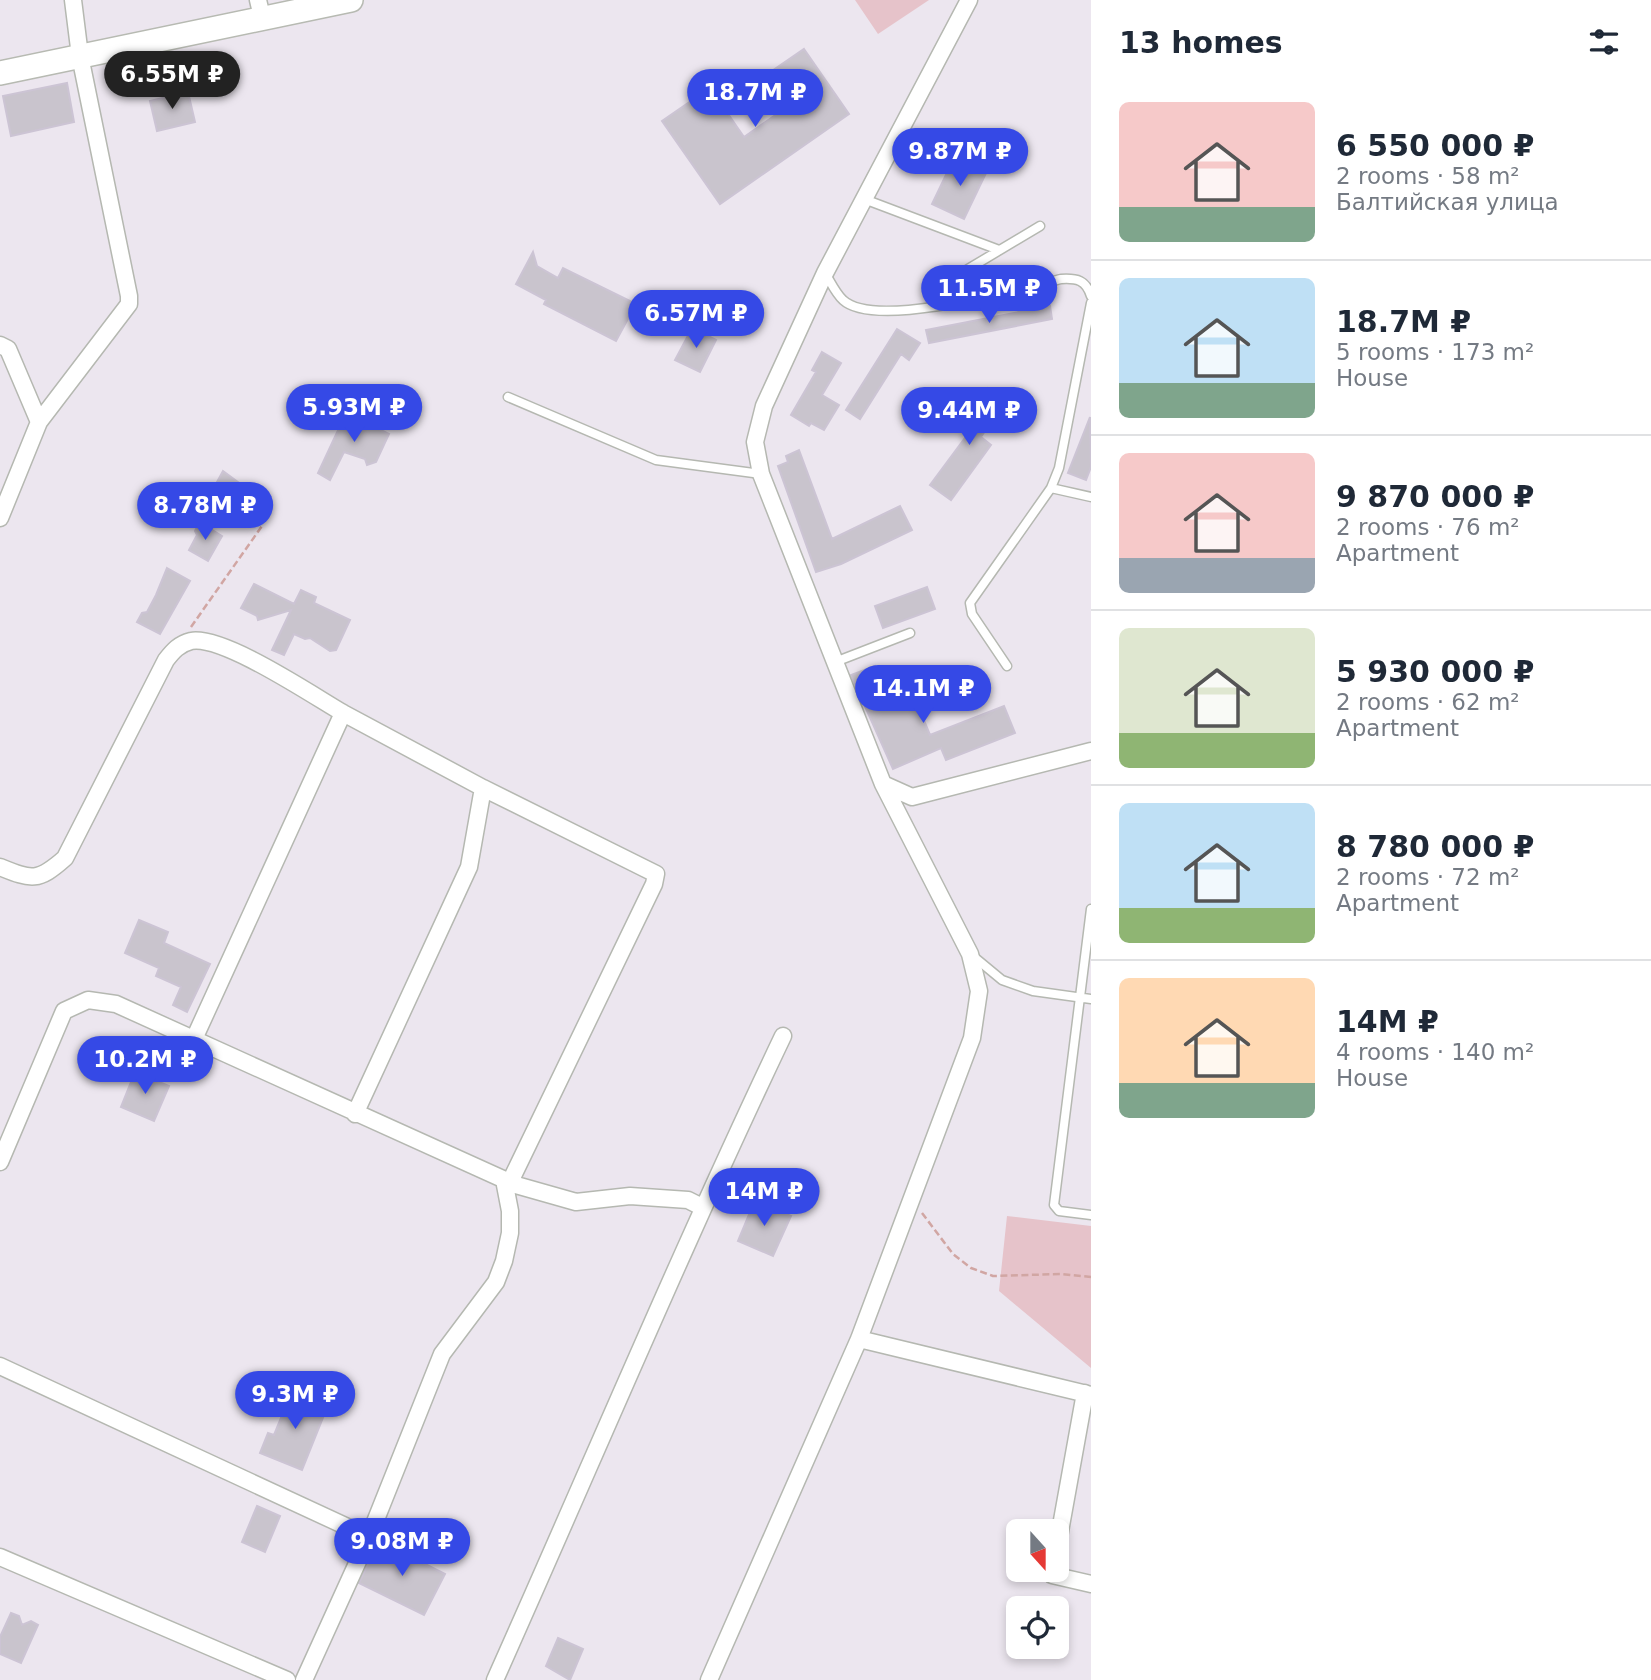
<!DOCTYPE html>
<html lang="en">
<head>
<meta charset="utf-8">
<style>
	body { margin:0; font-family:"DejaVu Sans",sans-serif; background:#f2f2f3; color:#1f2937; height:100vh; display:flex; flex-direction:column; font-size:26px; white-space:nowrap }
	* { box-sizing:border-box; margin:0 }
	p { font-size:23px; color:#747a83 }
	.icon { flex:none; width:38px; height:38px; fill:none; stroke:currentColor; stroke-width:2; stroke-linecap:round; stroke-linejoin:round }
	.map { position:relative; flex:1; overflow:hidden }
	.details { display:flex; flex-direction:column; background:#fff; width:560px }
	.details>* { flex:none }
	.needle { width:46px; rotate:159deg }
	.fabs { position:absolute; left:1006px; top:1519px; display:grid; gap:14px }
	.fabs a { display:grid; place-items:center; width:63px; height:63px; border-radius:10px; background:#fff; box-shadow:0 4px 10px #0003; font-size:35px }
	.price { position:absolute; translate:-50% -60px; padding:0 16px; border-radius:24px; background:#3549e6; color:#fff; font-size:23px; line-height:46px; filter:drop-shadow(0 2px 4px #0008) }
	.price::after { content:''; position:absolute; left:50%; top:42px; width:21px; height:16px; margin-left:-10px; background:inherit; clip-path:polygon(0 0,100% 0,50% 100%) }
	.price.on { background:#222; color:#fff }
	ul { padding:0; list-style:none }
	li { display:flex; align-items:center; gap:21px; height:175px; padding:0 28px }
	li+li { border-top:2px solid #e0e1e3 }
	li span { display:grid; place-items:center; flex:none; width:196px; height:140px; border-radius:10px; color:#555 }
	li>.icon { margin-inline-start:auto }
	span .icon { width:84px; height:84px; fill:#fffc; stroke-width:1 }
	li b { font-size:30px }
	h2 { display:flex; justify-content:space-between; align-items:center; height:84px; padding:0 28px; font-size:30px }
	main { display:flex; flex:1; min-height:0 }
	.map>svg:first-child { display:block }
</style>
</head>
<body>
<main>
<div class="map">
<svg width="1091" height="1680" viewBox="0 0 1091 1680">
	<rect width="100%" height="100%" fill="#ece6ef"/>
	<!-- green -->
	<path fill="#e6c3ca" d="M855,0H929L878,34Z
		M1007,1216L1091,1226V1368L999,1291Z"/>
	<!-- building -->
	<path fill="#c9c4cd" stroke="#ccc4d4" stroke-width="2" d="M804,49L849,114L720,204L662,121L710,88L744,137L791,104L769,73Z
		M67,83L74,122L11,136L3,96Z
		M188,92L195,122L157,131L150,101Z
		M955,156L987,171L964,219L932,204Z
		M533,252L537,266L558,278L563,268L636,304L616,341L544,304L546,300L516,284Z
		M1050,306L1052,319L929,343L926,330Z
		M692,328L716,340L700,372L675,360Z
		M897,329L920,343L909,360L901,354L860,419L846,410Z
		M822,352L841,363L822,395L839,405L824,430L811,423L809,426L791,415L816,372L812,370Z
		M988,388L1006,399L981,437L991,445L951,500L930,485L976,423L969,418Z
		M346,413L389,434L376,462L367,465L365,459L344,452L330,480L318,473Z
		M1090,417L1091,467L1086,480L1068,473Z
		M799,450L832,539L900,506L912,530L841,564L816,572L778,466L788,462L786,456Z
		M223,471L242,485L237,495L244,499L237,512L219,503L226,490L216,484Z
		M198,525H204L222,536L208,561L189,550L197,535L195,531Z
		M167,568L190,581L160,634L137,622L142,613L147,612L156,595Z
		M254,584L294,604L301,590L316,597L314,603L350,620L336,650L330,651L310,638L305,639L294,634L284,655L272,650L291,610L258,620L257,616L241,608Z
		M927,587L935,609L883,628L875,606Z
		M875,666L891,706L914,696L930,735L1004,706L1015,733L946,760L941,748L893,769L851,675Z
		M139,920L168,932L164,943L210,964L187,1012L173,1005L181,987L156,976L159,968L125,953Z
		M135,1072L169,1086L154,1121L121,1107Z
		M755,1200L791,1216L773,1256L738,1241Z
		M292,1391L328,1405L302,1470L260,1453L268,1433L274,1435Z
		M257,1506L280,1516L265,1552L242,1542Z
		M379,1541L445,1574L424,1615L359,1583Z
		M11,1613L19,1616L22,1625L31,1621L38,1625L21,1663L0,1654V1637Z
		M558,1638L583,1649L570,1680L546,1666Z"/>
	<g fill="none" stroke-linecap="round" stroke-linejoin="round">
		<!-- service casing -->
		<g stroke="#b5b8b1" stroke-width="11">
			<path id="service" d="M864,199L999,250
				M825,273C830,281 836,294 843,300C875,330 1020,289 1061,279C1077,278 1086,280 1091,296
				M949,305L950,290L968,269L1040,226
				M508,397L656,460L761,474
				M1051,488L1091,497
				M835,662L910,633
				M1007,666L972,614L970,603L1051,488L1059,468L1091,303
				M1091,909L1054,1205L1059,1211L1091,1215
				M973,956L1002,980L1033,991L1091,999"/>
		</g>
		<!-- minor casing -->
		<g stroke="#b5b8b1" stroke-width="19">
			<path id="minor" d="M258,0L262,17
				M0,345L8,349L39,422
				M0,518L39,422L129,304V296L80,56L73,0
				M343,713L483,788L656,874L654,884L510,1182
				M883,784L912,797L1091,751
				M0,867C32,880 38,882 65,858L166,660C173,651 179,644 191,641C223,635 312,695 343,713L194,1039
				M355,1114L469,867L483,788
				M0,1162L64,1011L88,1000L116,1004L516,1185L576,1202L630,1196L688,1200L702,1207
				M859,1339L1091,1395
				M0,1366L369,1537
				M1057,1548L1085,1393
				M0,1557L287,1680
				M1053,1570L1052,1575L1091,1584
				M304,1680L369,1537L442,1354L496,1282L504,1261L510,1233V1211L504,1180
				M495,1680C591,1465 682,1248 783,1036
				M709,1680L859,1339L972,1038L979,991L970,954L883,784L761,474L755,442L764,406L825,273L969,0"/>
		</g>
		<!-- secondary casing -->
		<g stroke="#b7bab2" stroke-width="26">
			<path id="secondary" d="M0,73L351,0"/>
		</g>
		<!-- path -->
		<path stroke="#d1a6a3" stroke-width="2.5" stroke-dasharray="7 3.5" stroke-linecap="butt" d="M191,627L262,526
			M922,1213L953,1254L971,1268L993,1276L1061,1274L1091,1277"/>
		<!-- service -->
		<use href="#service" stroke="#fff" stroke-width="8"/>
		<!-- minor -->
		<use href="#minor" stroke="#fff" stroke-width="16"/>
		<!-- secondary -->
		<use href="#secondary" stroke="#fff" stroke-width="23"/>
	</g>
</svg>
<div class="fabs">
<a><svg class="needle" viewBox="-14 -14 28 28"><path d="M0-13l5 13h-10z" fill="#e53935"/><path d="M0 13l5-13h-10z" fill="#747a83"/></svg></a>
<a><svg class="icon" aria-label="locate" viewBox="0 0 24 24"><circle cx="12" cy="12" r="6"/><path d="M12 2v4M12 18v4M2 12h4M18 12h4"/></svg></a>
</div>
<b class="price on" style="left:172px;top:111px">6.55M ₽</b>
<b class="price" style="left:755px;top:129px">18.7M ₽</b>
<b class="price" style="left:960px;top:188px">9.87M ₽</b>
<b class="price" style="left:989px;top:325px">11.5M ₽</b>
<b class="price" style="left:696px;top:350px">6.57M ₽</b>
<b class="price" style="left:354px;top:444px">5.93M ₽</b>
<b class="price" style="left:969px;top:447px">9.44M ₽</b>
<b class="price" style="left:205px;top:542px">8.78M ₽</b>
<b class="price" style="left:923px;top:725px">14.1M ₽</b>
<b class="price" style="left:145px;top:1096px">10.2M ₽</b>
<b class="price" style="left:764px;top:1228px">14M ₽</b>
<b class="price" style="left:295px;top:1431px">9.3M ₽</b>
<b class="price" style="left:402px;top:1578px">9.08M ₽</b>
</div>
<section class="details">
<h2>13 homes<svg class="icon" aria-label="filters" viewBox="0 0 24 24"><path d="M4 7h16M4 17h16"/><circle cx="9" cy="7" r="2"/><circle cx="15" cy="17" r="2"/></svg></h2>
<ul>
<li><span style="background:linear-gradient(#f6c9c9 75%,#7fa58c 0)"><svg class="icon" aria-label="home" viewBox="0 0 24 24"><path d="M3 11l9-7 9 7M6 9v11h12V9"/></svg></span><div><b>6 550 000 ₽</b><p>2 rooms · 58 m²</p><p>Балтийская улица</p></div></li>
<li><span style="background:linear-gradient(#bfe0f5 75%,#7fa58c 0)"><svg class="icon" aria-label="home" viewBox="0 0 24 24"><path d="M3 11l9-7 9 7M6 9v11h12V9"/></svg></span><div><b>18.7M ₽</b><p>5 rooms · 173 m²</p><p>House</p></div></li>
<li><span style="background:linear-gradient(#f6c9c9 75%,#9aa5b1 0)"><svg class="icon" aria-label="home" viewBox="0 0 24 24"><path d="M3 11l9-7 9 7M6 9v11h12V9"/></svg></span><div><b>9 870 000 ₽</b><p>2 rooms · 76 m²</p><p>Apartment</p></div></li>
<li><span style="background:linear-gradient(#dfe7d0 75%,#8fb573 0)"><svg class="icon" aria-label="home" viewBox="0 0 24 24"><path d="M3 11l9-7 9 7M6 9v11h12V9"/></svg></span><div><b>5 930 000 ₽</b><p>2 rooms · 62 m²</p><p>Apartment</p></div></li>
<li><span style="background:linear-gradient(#bfe0f5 75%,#8fb573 0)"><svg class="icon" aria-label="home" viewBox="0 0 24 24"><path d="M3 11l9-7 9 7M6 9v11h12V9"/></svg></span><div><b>8 780 000 ₽</b><p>2 rooms · 72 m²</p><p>Apartment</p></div></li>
<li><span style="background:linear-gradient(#ffd9b3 75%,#7fa58c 0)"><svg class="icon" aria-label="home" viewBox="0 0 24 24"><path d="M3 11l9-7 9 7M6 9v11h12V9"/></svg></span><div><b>14M ₽</b><p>4 rooms · 140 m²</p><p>House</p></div></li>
</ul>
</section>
</main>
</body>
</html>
